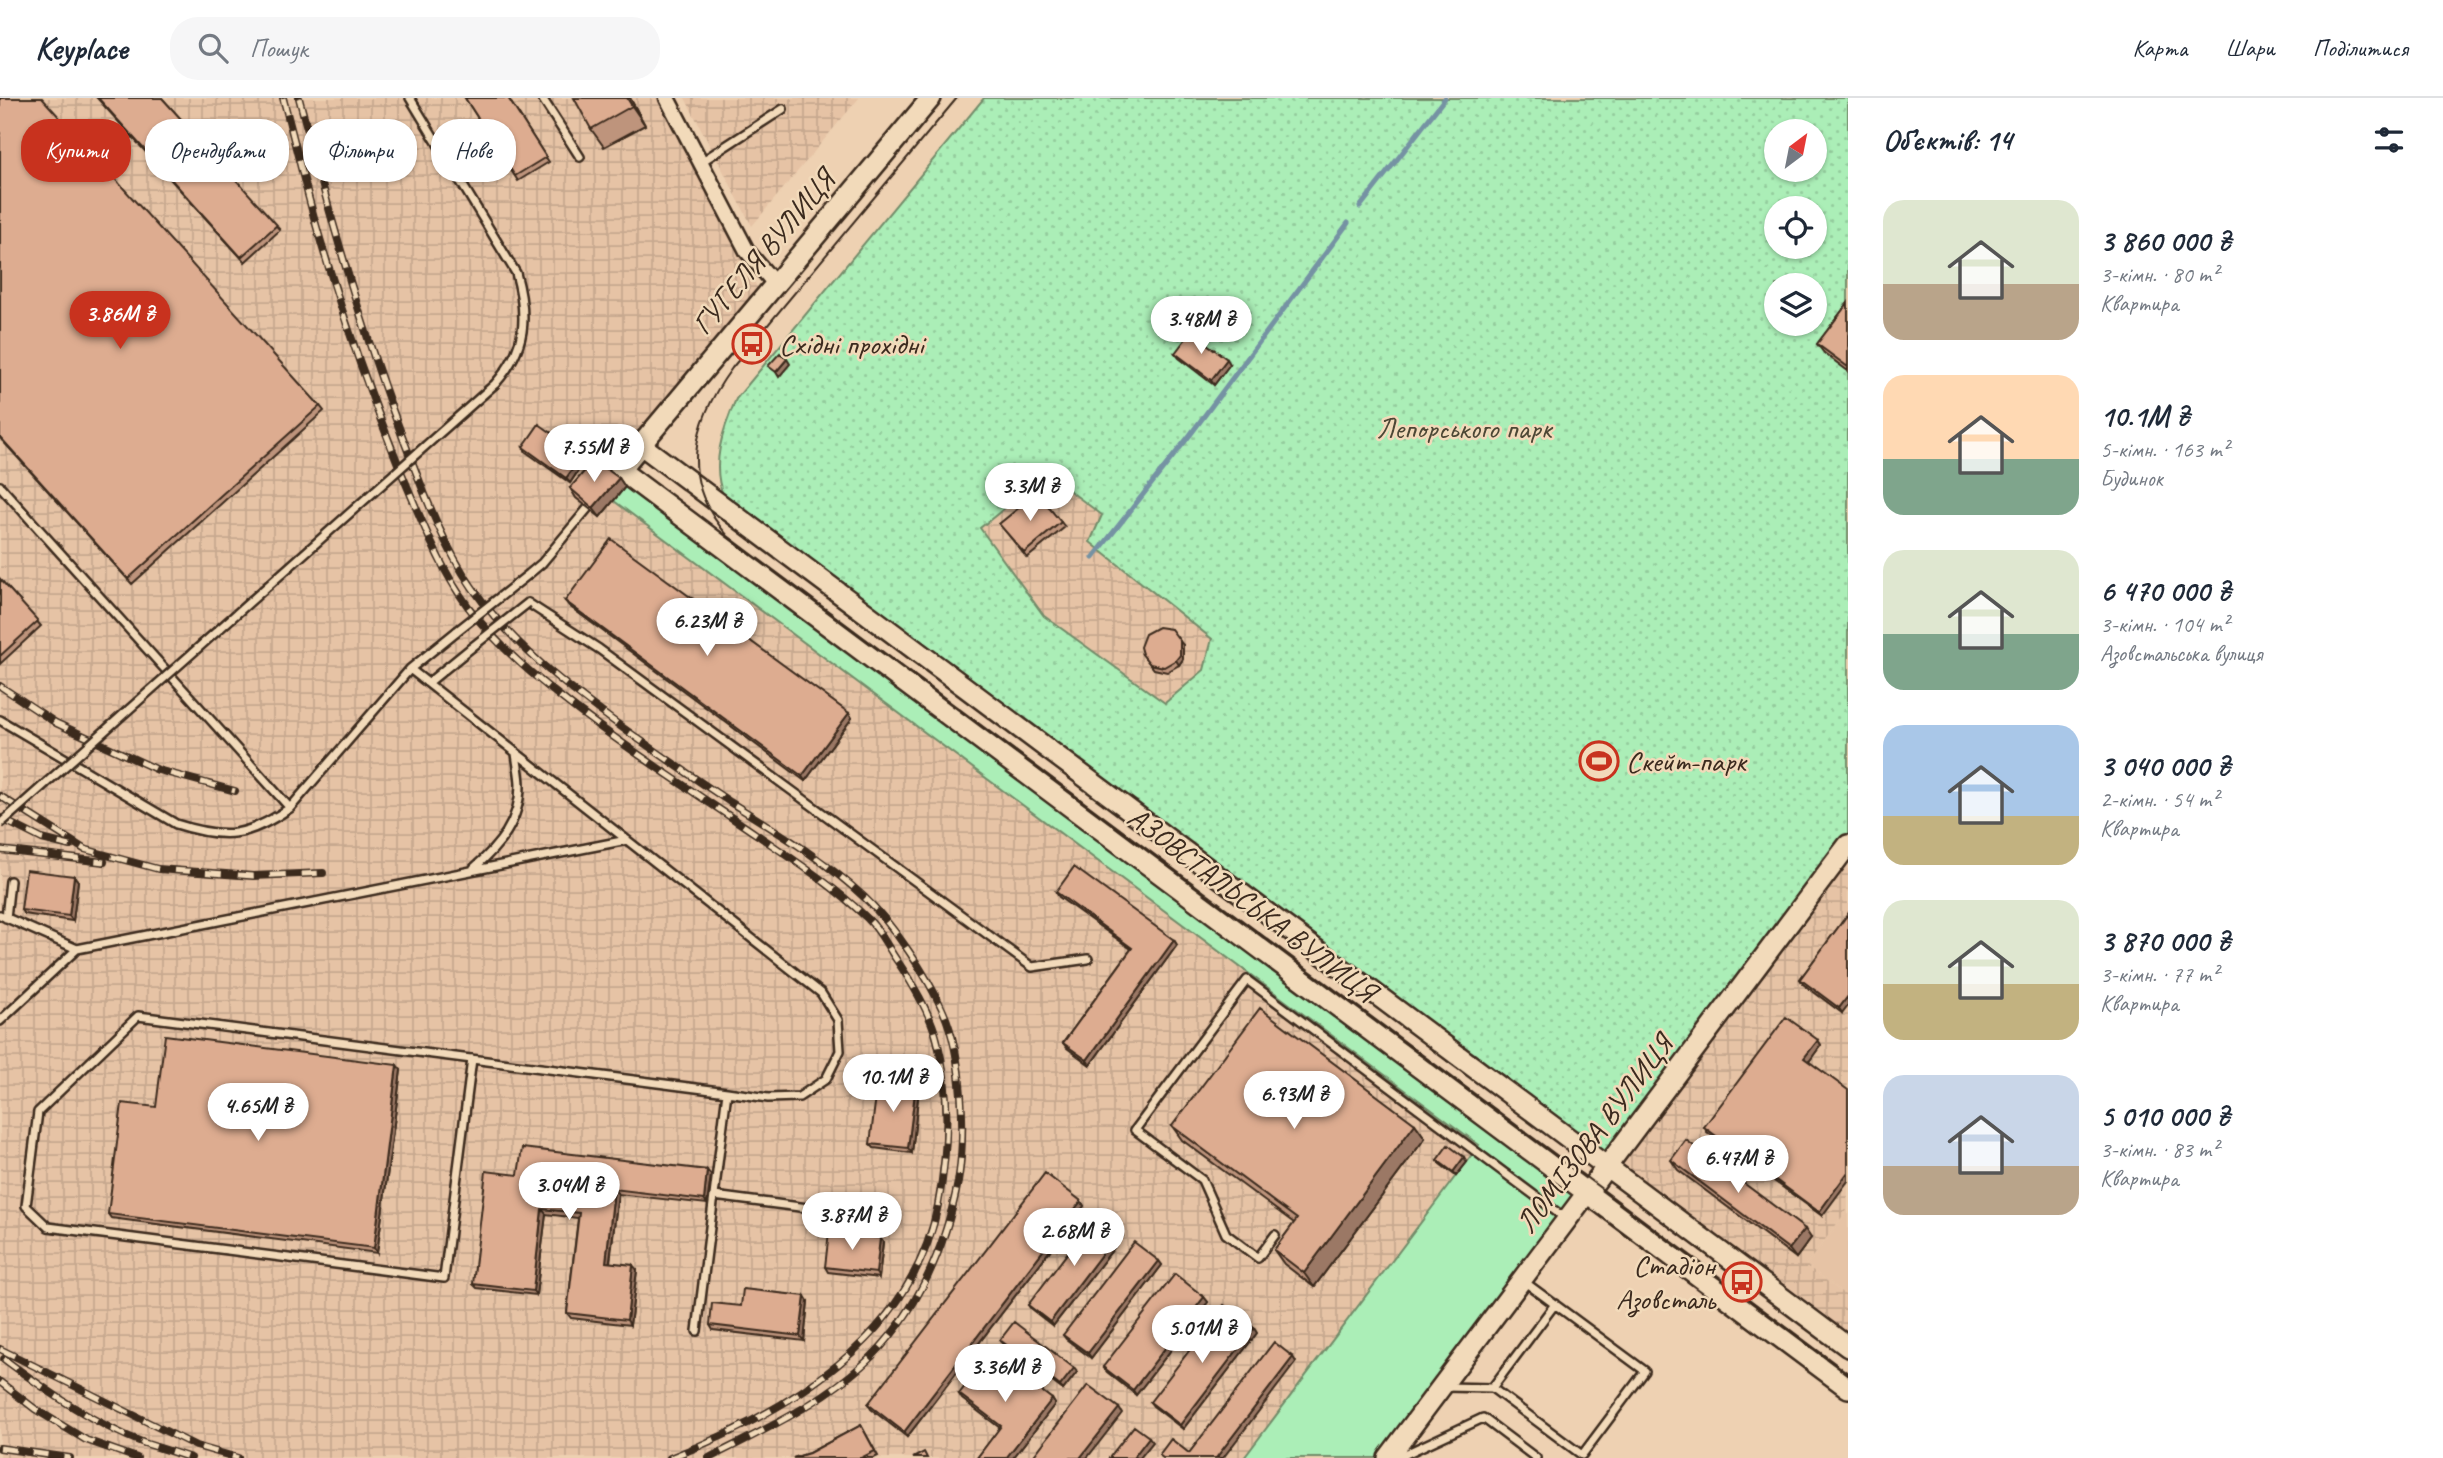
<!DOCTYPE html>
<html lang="uk">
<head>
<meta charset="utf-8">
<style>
	body { margin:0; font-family:Caveat,sans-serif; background:#f6f6f7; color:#1f2937; height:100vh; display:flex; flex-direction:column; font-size:26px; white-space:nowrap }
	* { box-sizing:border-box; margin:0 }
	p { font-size:23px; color:#747a83 }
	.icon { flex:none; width:38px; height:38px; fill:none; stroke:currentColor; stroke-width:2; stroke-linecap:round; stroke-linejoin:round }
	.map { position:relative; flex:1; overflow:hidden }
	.side { display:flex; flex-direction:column; background:#fff; width:595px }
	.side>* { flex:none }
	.hud { position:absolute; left:21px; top:21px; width:665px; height:63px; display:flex; gap:14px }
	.needle { width:46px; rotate:32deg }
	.tools { position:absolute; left:1764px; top:21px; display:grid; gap:14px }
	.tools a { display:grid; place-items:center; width:63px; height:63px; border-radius:50%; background:#fff; box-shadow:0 2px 5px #0004; font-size:35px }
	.price { position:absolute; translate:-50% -60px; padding:0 16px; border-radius:24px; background:#fff; color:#222; font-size:23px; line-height:46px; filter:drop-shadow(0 2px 4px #0008) }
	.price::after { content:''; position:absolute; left:50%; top:42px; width:21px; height:16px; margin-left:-10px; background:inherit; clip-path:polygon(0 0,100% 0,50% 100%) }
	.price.on { background:#c8321e; color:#fff }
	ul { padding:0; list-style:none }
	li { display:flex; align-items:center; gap:21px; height:175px; padding:0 35px }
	li span { display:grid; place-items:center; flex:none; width:196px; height:140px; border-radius:21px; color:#555 }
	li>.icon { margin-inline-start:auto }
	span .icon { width:84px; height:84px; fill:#fffc; stroke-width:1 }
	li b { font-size:30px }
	h2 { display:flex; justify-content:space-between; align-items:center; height:84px; padding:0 35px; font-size:30px }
	.tag { padding:0 24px; border-radius:28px; background:#fff; box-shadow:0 2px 5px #0004; font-size:24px; line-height:63px }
	.tag.on { background:#c8321e; color:#fff }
	header { display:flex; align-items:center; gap:42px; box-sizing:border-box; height:98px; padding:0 35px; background:#fff; border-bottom:2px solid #e0e1e3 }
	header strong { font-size:33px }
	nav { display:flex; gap:38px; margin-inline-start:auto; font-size:24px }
	.search { width:490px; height:63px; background:#f6f6f7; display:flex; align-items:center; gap:18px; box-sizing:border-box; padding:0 24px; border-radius:28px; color:#747a83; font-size:26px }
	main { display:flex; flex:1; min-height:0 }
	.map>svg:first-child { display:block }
</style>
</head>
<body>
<header>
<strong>Keyplace</strong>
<div class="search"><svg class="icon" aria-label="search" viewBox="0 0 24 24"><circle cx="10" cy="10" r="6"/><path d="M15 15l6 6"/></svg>Пошук</div>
<nav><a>Карта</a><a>Шари</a><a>Поділитися</a></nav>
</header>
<main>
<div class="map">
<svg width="1848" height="1360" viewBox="0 0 1848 1360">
	<defs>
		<pattern id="industrial-grid" width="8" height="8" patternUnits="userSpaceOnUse" patternTransform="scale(1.75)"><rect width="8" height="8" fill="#e6c3a5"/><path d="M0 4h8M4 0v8" fill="none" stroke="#c6a88e"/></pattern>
		<pattern id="park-dots" width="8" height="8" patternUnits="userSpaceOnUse" patternTransform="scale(1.75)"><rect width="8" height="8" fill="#abeeb7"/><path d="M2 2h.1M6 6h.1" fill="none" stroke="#94cc9d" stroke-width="1.8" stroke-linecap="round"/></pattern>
	</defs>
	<rect width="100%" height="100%" fill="#eed1b2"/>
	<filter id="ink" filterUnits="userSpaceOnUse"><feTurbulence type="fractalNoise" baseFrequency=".0143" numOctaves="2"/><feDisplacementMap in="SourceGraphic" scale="14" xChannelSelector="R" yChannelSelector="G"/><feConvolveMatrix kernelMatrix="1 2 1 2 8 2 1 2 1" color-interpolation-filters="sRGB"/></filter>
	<g filter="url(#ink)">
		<!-- built -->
		<path fill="#e6c3a5" d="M1848,1111V1199L1806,1167Z"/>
		<!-- industrial -->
		<path fill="url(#industrial-grid)" d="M0,0H658L759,193L607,375L625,389L614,403L1479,1047L1244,1360H0Z
			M685,0H859L752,128Z
			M1046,376L1102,417L1091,444L1212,541L1204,572L1165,605L1044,518L979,429Z
			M1848,758V1111L1806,1167L1848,1199V1237L1618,1064Z"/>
		<!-- green -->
		<path fill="#abeeb7" stroke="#738c6a" stroke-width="2" d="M625,389L1577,1096L1378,1360H1244L1479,1047L614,403Z"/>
		<!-- park -->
		<path fill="url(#park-dots)" stroke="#738c6a" stroke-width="2" fill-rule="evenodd" d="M984,0H1848V737L1608,1057L724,399C710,367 723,331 736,301ZM1776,33H1815V72H1776ZM1776,110H1815V149H1776ZM1776,187H1815V226H1776ZM1047,376L1102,417L1090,444L1212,541L1204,572L1165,605L1044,518L980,430Z"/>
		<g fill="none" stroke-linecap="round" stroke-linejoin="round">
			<!-- stream -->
			<path stroke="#7592a3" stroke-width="5" d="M1360,109L1445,0
				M1093,460L1190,337L1348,125"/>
			<!-- lane casing -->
			<g stroke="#3b2a1e" stroke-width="12">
				<path id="lane" d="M410,0L516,175C528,219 527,250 495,286
					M542,0L580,59
					M701,64L783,11
					M0,388L290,710
					M529,476L542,465L588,410
					M528,505L599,551L1032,869L1088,861
					M410,571L821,895L838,922L840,953L826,981L799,999L768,1000L727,994L138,918L38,1014L26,1108L48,1129L444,1180L472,961
					M428,585L471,550
					M0,622L176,726C226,742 247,739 290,710L410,571L457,533
					M474,770C499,748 520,724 520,687C520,677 517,665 516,655
					M0,817L77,851
					M6,820L10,783
					M0,923L77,851L627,742
					M714,1098L870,1118
					M1275,1137L1258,1160L1226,1136L1202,1082L1135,1032L1247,882L1566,1121
					M697,1233L727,994
					M1446,1289L1492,1290L1582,1357L1645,1273L1522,1182
					M1492,1290L1555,1206
					M1397,1360L1483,1320L1536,1360"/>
			</g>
			<!-- street casing -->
			<g stroke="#3b2a1e" stroke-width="19">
				<path id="street" d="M667,0L747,153L775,186"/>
			</g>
			<!-- secondary casing -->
			<g stroke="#3b2a1e" stroke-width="24">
				<path id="secondary" d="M931,0L620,372L1848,1290
					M641,347L1848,1249
					M1388,1360L1848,747"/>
			</g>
			<!-- lane -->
			<use href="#lane" stroke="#f2daba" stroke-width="7"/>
			<!-- street -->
			<use href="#street" stroke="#f2daba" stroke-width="14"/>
			<!-- secondary -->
			<use href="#secondary" stroke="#f2daba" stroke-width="19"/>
			<!-- tram -->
			<path stroke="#3b2a1e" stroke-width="2" d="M957,0L732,270C691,326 679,383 728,438L1848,1275"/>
			<!-- rail casing -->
			<g stroke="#3b2a1e" stroke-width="8">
				<path id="rail" d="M283,0C296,48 307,97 321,144C344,222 371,300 402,376C418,414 436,460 458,494C485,536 524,570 562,600C624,649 691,692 756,736C794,762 834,788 868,821C880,832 888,850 898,864C912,885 931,917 937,942C951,996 948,1053 938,1107C912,1241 787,1314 670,1360
					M299,0C330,117 362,234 406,348C424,395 443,447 472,489C512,547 567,589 623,630C658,655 694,680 730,704C776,733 825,762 864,799C893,826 927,877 943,913C963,958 966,1035 958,1084C944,1157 911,1229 851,1277C808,1312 758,1335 709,1360
					M0,588L56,625L158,672L235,693
					M0,698L84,751L158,771L253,778L323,775
					M0,720L42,741L70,748
					M0,752L104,764
					M0,1251L196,1348L238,1360
					M4,1261C47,1293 94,1326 144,1345C160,1350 176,1355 191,1360
					M0,1284L35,1311L86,1342L137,1360
					M0,1350L70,1360"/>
			</g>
			<!-- rail -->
			<use href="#rail" stroke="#f2daba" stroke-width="5" stroke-dasharray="16" stroke-linecap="butt"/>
			<!-- lane-bridge casing -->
			<g stroke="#3b2a1e" stroke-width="12" stroke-linecap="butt">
				<path id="lane-bridge" d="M457,533L529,476
					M471,550L528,505
					M0,726L495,286"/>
			</g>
			<!-- lane-bridge -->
			<use href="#lane-bridge" stroke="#f2daba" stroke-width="7"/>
		</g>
		<!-- wall -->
		<path fill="#be947c" stroke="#3b2a1e" stroke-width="2" d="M0,0L320,308L324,313L132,486L0,340Z
			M97,0H162L280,132L245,164Z
			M465,0H508L549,64L518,83Z
			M630,0L645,27L604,49L591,31Z
			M1848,205V273L1824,255L1817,246Z
			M1175,255L1230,266L1214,287L1179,260Z
			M523,349L586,361L570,385L526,354Z
			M619,380L625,389L600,419L576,400L570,390Z
			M1061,424L1065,429L1027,460L1003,430Z
			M0,481L41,528L0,566Z
			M565,503L849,615L852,620L805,683L569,508Z
			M1183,547V561L1179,567L1167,574L1154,571L1142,556Z
			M74,778L78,783L73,823L24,816L21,812Z
			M1056,794L1174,842L1177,847L1090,967L1067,950L1063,945L1131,851L1059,799Z
			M1848,816L1842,915L1803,886L1800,881Z
			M1818,942L1821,947L1809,963L1822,1118L1707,1034L1704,1029Z
			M401,972L377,1155L111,1120L108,1116L156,1009Z
			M916,986L919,990L912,1055L874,1050L870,1046Z
			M1415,1026L1425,1040L1314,1189L1284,1166L1274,1152L1294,1125L1182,1042L1172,1028Z
			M1437,1062L1467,1064L1456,1078L1440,1066Z
			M1671,1062L1811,1140L1796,1160L1678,1072Z
			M518,1077H711L707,1106L618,1096L610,1165L637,1172L630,1227L571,1220L567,1215L578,1120L546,1116L536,1197L477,1190L473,1186Z
			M1081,1103L1084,1108L907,1339L871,1311L868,1306Z
			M1119,1133L1123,1138L1053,1228L1031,1211L1028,1207Z
			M880,1140L883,1144L879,1180L828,1174L825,1169Z
			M1159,1163L1162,1167L1091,1260L1066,1241L1063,1237Z
			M1204,1199L1208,1204L1136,1297L1107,1274L1103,1269Z
			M808,1203L804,1243L713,1232L710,1227L741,1208Z
			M1257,1235L1183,1331L1153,1308L1150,1304Z
			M1000,1242L1077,1274L1063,1292L1004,1247Z
			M959,1296L1052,1301L1055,1306L1013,1360H977L1000,1330L962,1301Z
			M861,1327L878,1358L874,1360H793L809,1355Z"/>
		<!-- shaded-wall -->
		<path fill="#9b7865" stroke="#3b2a1e" stroke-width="2" d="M627,0H630L645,27L632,8Z
			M787,261L790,266L779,279L776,274Z
			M1227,261L1230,266L1214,287L1211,282Z
			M583,357L586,361L570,385L566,380Z
			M619,380L625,389L600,419L593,410Z
			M1180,543L1183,547V561L1179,567L1176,562Z
			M849,615L852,620L805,683L802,678Z
			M74,778L78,783L73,823L69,818Z
			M1174,842L1177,847L1090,967L1087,962Z
			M1848,898V907L1842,915L1839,910Z
			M1818,942L1821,947L1808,965L1804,960Z
			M397,967L401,972L377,1155L374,1150Z
			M916,986L919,990L912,1055L908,1050Z
			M1415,1026L1425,1040L1314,1189L1304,1175Z
			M1464,1059L1467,1064L1456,1078L1453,1074Z
			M707,1072L711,1077L707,1106L704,1102Z
			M1848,1074V1083L1822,1118L1819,1114Z
			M614,1091L618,1096L609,1169L606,1164Z
			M1081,1103L1084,1108L907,1339L904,1334Z
			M542,1111L546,1116L536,1197L533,1193Z
			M1805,1131L1811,1140L1796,1160L1789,1151Z
			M1119,1133L1123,1138L1053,1228L1050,1224Z
			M880,1140L883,1144L879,1180L876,1175Z
			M1159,1163L1162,1167L1091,1260L1088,1255Z
			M633,1167L637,1172L630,1227L627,1222Z
			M805,1198L808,1203L804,1243L800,1238Z
			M1204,1199L1208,1204L1136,1297L1133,1292Z
			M1254,1230L1257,1235L1183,1331L1180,1327Z
			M1293,1259L1296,1264L1223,1360H1216Z
			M1074,1270L1077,1274L1063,1292L1060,1288Z
			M1052,1301L1055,1306L1013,1360H1006Z
			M1119,1310L1122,1315L1087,1360H1080Z
			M1149,1339L1153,1344L1140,1360H1133Z"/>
		<!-- building -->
		<path fill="#ddac90" stroke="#3b2a1e" stroke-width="2" d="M0,0H42L320,308L128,481L0,339Z
			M98,0H162L277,127L241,159Z
			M465,0H508L546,59L515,78Z
			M574,0H627L632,8L591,31Z
			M1848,205V269L1817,246Z
			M1191,234L1227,261L1211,282L1175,255Z
			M780,255L787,261L776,274L768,268Z
			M539,326L583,357L566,380L523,349Z
			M594,362L619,380L593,410L570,390Z
			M1037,395L1061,424L1024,455L999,426Z
			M611,441L849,615L802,678L565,503Z
			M0,481L38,523L0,558Z
			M1158,529L1171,531L1180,543V557L1176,562L1164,569L1150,566L1142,556L1140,549L1145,536Z
			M1074,769L1174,842L1087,962L1063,945L1132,850L1056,794Z
			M26,772L74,778L69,818L21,812Z
			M1848,816V898L1839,910L1800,881Z
			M1260,910L1415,1026L1304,1175L1274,1152L1297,1121L1172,1028Z
			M1786,919L1818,942L1804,960L1848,992V1074L1819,1114L1704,1029Z
			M165,937L397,967L374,1150L108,1116L122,1005L156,1009Z
			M878,981L916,986L908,1050L870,1046Z
			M1686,1042L1805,1131L1789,1151L1671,1062Z
			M1448,1047L1464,1059L1453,1074L1437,1062Z
			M522,1050L707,1072L704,1102L614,1091L606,1164L633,1167L627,1222L567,1215L579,1115L542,1111L533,1193L473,1186L486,1073L518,1077Z
			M1045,1075L1081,1103L904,1334L868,1306Z
			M1097,1116L1119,1133L1050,1224L1028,1207Z
			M829,1134L880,1140L876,1175L825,1169Z
			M1134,1144L1159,1163L1088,1255L1063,1237Z
			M1175,1176L1204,1199L1133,1292L1103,1269Z
			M743,1191L805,1198L800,1238L710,1227L712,1205L741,1208Z
			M1224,1207L1254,1230L1180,1327L1150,1304Z
			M1014,1224L1074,1270L1060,1288L1000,1242Z
			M1274,1244L1293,1259L1216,1360H1163L1159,1357L1171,1341L1189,1355Z
			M991,1254L1052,1301L1006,1360H977L1001,1328L959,1296Z
			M1088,1287L1119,1310L1080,1360H1032Z
			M861,1327L875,1353L861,1360H793L809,1355Z
			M1134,1328L1149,1339L1133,1360H1109Z
			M924,1354L927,1360H913Z"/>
	</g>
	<!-- icons -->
	<defs>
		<g id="bus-ring" transform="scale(2.0125)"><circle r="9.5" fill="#f2daba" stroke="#c8321e" stroke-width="1.5"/><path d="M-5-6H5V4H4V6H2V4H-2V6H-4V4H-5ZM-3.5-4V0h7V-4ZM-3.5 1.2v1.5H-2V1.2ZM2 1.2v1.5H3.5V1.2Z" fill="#c8321e"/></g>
		<g id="stadium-ring" transform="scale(2.0125)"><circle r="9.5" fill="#f2daba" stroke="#c8321e" stroke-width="1.5"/><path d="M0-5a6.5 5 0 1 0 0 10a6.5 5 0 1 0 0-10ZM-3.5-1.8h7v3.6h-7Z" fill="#c8321e"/></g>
	</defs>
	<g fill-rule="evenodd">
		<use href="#bus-ring" x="752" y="246"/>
		<use href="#stadium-ring" x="1599" y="663"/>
		<use href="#bus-ring" x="1742" y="1184"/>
	</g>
	<g text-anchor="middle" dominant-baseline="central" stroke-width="5" stroke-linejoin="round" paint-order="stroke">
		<!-- street labels -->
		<g font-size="30" fill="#3b2a1e" stroke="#f2daba">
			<text transform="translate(763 154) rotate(-50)">ГУГЕЛЯ ВУЛИЦЯ</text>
			<text transform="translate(1252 806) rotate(37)">АЗОВСТАЛЬСЬКА ВУЛИЦЯ</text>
			<text transform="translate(1594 1036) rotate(-53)">ЛОМІЗОВА ВУЛИЦЯ</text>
		</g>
		<!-- poi labels -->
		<g font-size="30" fill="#3b2a1e" stroke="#f2daba" text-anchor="start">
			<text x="779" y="246">Східні прохідні</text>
			<text x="1626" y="663">Скейт-парк</text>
			<text x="1715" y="1167" text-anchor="end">Стадіон<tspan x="1715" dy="34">Азовсталь</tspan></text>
		</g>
		<!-- park labels -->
		<g font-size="30" fill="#4c4735" stroke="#f2daba">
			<text x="1464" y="330">Лепорського парк</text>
		</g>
	</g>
</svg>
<div class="tools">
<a><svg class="needle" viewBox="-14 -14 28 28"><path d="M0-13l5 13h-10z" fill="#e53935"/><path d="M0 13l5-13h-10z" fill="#747a83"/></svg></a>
<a><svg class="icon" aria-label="locate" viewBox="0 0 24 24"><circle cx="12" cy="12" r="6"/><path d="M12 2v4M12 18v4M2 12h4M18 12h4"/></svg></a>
<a><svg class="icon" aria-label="layers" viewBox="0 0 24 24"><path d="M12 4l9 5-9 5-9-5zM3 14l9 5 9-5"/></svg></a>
</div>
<b class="price on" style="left:120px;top:253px">3.86M ₴</b>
<b class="price" style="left:1201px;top:258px">3.48M ₴</b>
<b class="price" style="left:594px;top:386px">7.55M ₴</b>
<b class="price" style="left:1030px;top:425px">3.3M ₴</b>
<b class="price" style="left:707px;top:560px">6.23M ₴</b>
<b class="price" style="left:893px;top:1016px">10.1M ₴</b>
<b class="price" style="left:1294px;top:1033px">6.93M ₴</b>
<b class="price" style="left:258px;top:1045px">4.65M ₴</b>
<b class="price" style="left:1738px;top:1097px">6.47M ₴</b>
<b class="price" style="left:569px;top:1124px">3.04M ₴</b>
<b class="price" style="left:852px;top:1154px">3.87M ₴</b>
<b class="price" style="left:1074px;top:1170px">2.68M ₴</b>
<b class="price" style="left:1202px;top:1267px">5.01M ₴</b>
<b class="price" style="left:1005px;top:1306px">3.36M ₴</b>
<div class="hud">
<a class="tag on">Купити</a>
<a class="tag">Орендувати</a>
<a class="tag">Фільтри</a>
<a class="tag">Нове</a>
</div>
</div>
<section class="side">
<h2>Об’єктів: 14<svg class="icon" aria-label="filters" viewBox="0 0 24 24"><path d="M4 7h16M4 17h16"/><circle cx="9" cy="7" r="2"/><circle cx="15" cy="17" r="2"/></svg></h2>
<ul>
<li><span style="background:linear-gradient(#dfe7d0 60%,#b9a48a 0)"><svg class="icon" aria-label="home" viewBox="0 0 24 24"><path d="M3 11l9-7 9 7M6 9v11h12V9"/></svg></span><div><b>3 860 000 ₴</b><p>3-кімн. · 80 m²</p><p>Квартира</p></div></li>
<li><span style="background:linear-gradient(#ffd9b3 60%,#7fa58c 0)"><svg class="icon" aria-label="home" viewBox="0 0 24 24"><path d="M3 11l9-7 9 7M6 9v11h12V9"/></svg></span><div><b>10.1M ₴</b><p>5-кімн. · 163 m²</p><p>Будинок</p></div></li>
<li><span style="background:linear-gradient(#dfe7d0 60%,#7fa58c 0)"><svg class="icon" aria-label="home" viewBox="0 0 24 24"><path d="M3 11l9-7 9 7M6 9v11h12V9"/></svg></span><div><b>6 470 000 ₴</b><p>3-кімн. · 104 m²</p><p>Азовстальська вулиця</p></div></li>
<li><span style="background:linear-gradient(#a9c7e8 65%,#c2b280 0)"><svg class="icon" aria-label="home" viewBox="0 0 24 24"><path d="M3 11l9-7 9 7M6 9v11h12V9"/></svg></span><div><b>3 040 000 ₴</b><p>2-кімн. · 54 m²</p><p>Квартира</p></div></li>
<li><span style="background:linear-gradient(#dfe7d0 60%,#c2b280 0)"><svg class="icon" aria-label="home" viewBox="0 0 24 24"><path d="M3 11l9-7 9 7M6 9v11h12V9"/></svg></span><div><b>3 870 000 ₴</b><p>3-кімн. · 77 m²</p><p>Квартира</p></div></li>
<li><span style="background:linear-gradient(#c9d6e8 65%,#b9a48a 0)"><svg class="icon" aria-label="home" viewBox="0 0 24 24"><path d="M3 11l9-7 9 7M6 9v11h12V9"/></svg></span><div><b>5 010 000 ₴</b><p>3-кімн. · 83 m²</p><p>Квартира</p></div></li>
</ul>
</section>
</main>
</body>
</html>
